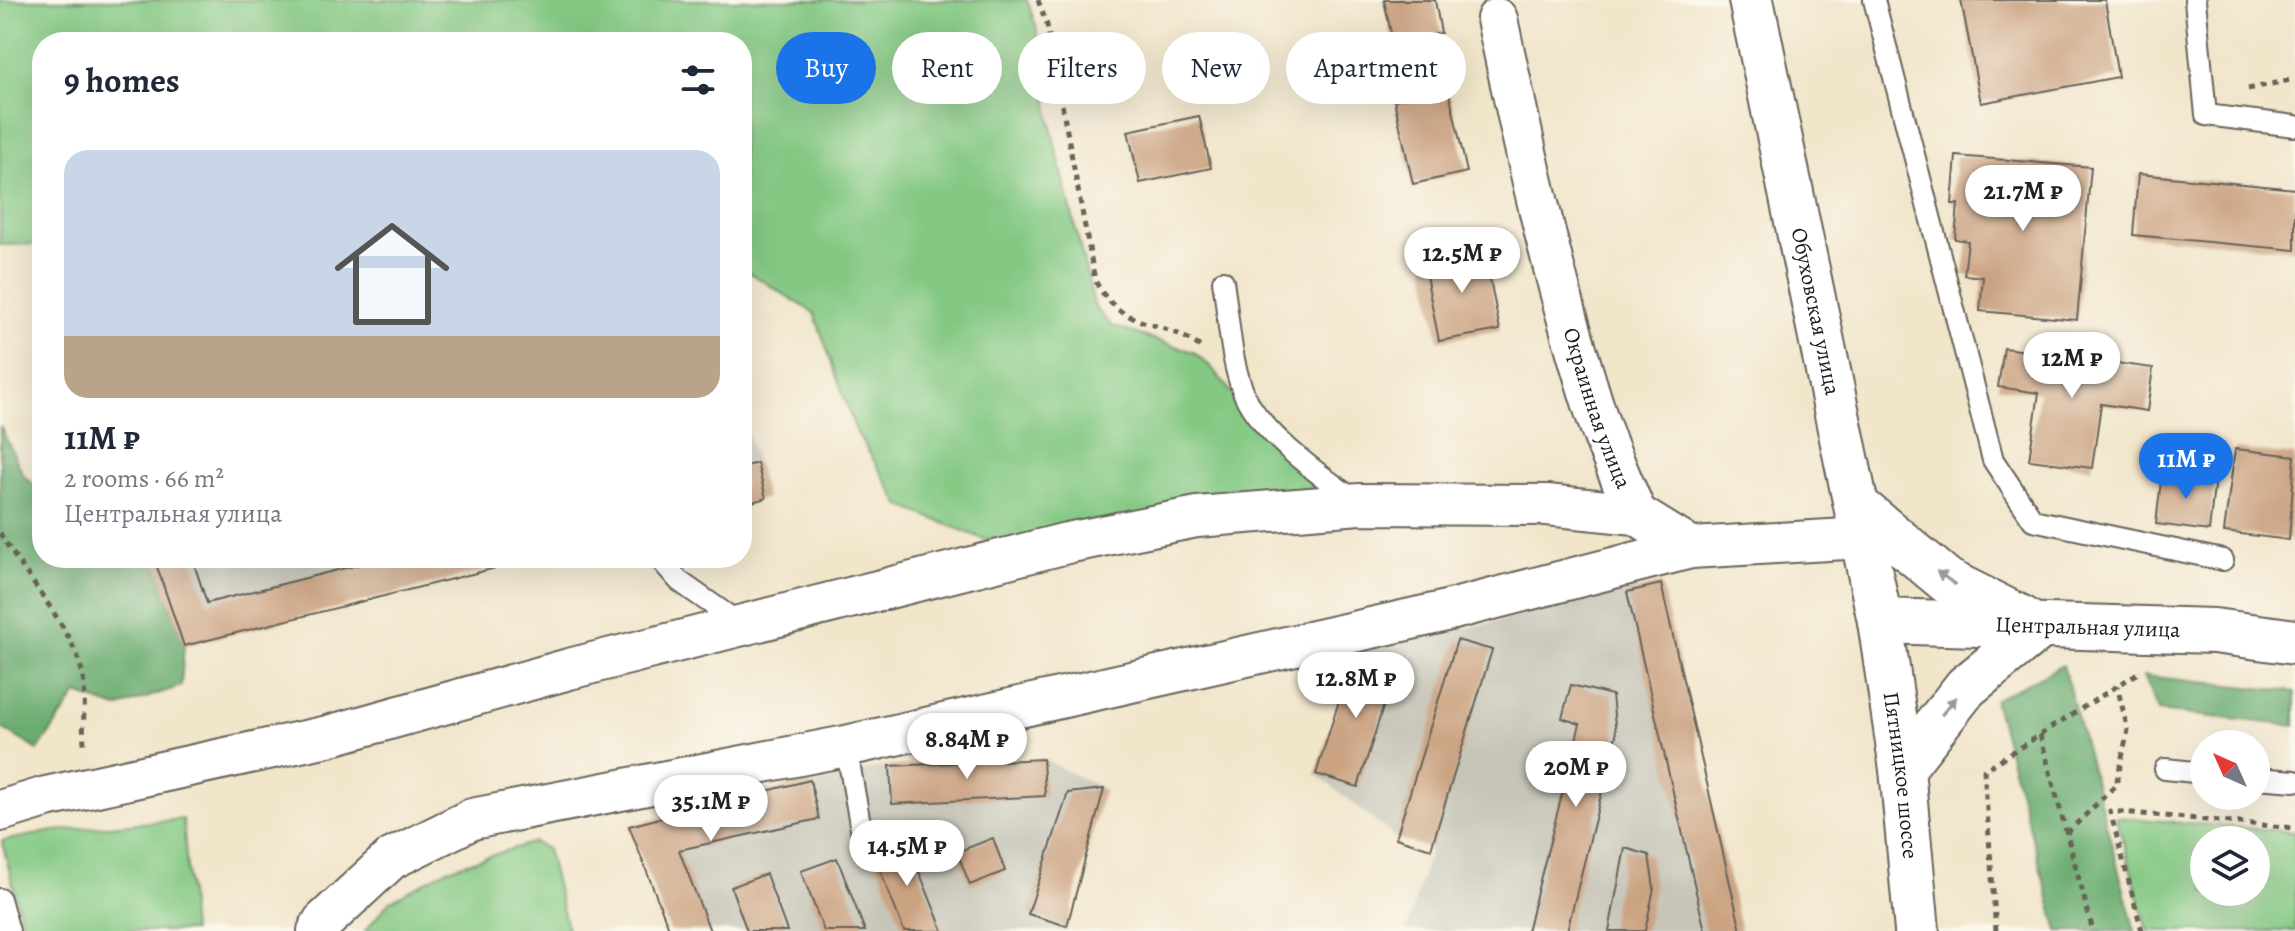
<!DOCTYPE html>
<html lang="en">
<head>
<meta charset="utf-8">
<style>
	body { margin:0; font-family:Alegreya,serif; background:#f6f6f7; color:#1f2937; height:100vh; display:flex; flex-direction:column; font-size:30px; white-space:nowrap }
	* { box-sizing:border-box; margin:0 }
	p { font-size:26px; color:#747a83 }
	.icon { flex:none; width:44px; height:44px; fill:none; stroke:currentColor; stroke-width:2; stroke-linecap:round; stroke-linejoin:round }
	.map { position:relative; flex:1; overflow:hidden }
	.panel { position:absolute; left:32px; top:32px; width:720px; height:536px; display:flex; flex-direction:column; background:#fff; border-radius:32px; box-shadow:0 8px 32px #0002 }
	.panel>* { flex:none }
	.top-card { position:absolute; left:776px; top:32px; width:760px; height:72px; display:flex; gap:16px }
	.needle { width:52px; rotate:315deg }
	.tools { position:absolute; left:2190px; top:730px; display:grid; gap:16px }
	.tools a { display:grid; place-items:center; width:80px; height:80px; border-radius:50%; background:#fff; box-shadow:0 8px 32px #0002; font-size:40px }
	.price { position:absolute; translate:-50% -68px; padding:0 18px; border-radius:28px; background:#fff; color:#222; font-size:26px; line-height:52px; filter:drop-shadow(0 2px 4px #0008) }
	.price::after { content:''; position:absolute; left:50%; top:48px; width:24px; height:18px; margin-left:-12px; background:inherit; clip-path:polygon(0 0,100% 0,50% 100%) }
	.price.on { background:#1a73e8; color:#fff }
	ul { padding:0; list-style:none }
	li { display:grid; align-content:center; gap:16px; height:424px; padding:0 32px }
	li span { display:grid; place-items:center; height:248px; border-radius:24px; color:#555 }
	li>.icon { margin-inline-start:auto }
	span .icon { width:144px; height:144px; fill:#fffc; stroke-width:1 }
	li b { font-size:34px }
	h2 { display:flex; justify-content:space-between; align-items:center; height:96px; padding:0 32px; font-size:34px }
	.tag { padding:0 28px; border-radius:36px; background:#fff; box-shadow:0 8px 32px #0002; font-size:28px; line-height:72px }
	.tag.on { background:#1a73e8; color:#fff }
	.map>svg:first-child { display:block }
</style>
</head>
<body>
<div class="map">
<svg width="2295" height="931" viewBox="0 0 2295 931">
	<rect width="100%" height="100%" fill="#fbf7ec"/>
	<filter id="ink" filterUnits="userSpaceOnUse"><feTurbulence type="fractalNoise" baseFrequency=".0125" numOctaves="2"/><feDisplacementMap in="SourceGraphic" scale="16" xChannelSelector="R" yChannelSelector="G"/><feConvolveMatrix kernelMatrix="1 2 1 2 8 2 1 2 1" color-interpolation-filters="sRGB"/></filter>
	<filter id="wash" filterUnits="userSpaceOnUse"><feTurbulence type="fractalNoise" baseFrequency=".006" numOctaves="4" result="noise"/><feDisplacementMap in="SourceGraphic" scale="32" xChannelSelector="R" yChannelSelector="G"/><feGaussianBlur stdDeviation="1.8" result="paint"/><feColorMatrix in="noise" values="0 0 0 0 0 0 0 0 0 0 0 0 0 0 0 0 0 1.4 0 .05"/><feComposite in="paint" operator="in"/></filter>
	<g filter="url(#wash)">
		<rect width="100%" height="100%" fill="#f1e5ca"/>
		<!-- industrial -->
		<path fill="#c6c5b8" d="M742,412L766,498L742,505Z
			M154,558H536L184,646Z
			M1661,584L1741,931H1406L1430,849L1396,838L1316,774L1354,653Z
			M1043,759L1103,789L1066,931H670L629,826L810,780L890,766Z"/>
		<!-- green -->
		<path fill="#82c882" stroke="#4f724f" stroke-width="2" fill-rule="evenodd" d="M0,0H1027L1036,26L1053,136L1095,308L1112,326L1193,352L1211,367L1259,427L1332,493L996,544L901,506L856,431L814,313L742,268V42H42V244L0,245Z
			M2116,817L2295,832V931H2148ZM2256,840V892H2204V840Z
			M183,819L192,931H24L2,841L54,831Z
			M534,842L547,849L568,931H365L389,902L448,869Z"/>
		<!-- forest -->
		<path fill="#69ac70" stroke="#426446" stroke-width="2" d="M0,426L24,476L42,492V558H154L184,646L181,686L117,708L77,694L38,750L0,727Z
			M2063,665L2135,931H2058L1994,700Z
			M2144,676L2295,692V726L2158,711Z"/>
		<g id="blocks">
			<!-- building -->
			<path fill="#cba382" d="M1384,0H1435L1441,33L1393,43Z
				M1961,0H2105L2118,77L1981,103Z
				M1448,88L1467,172L1413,184L1394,100Z
				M1199,116L1211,168L1140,183L1128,131Z
				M1956,156L2091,167L2077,320L1980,311L1983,277L1964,275L1968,241L1955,239L1958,204H1952Z
				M2138,174L2295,189V250L2133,235Z
				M1484,248L1500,330L1439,341L1423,260Z
				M2004,348L2153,368L2147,411L2101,404L2092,468L2029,460L2039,393L1998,387Z
				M2235,449L2295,456L2289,540L2224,532Z
				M757,463L766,498L742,505V467Z
				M2162,472L2215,478L2209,531L2156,524Z
				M154,558H192L207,603L385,558L532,559L184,646Z
				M1661,584L1741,931H1705L1627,592Z
				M1457,640L1492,650L1431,849L1396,838Z
				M1354,653L1396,666L1358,787L1316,774Z
				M1571,685L1612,695L1616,735L1567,931H1527L1580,724L1562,718Z
				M1043,759L1045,796L892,804L890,766Z
				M810,780L819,819L679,850L710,931H670L629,826Z
				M1104,789L1067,926L1028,914L1068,793Z
				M993,838L1005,871L970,885L957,852Z
				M906,839L943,931H904L873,852Z
				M1625,848L1649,855L1654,888L1645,931H1609Z
				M837,858L865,931H824L801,871Z
				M766,874L787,931H747L731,887Z"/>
		</g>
	</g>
	<g filter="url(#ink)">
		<use href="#blocks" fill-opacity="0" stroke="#676259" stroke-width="2"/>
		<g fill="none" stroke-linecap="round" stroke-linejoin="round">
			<!-- service casing -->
			<g stroke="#676259" stroke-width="24">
				<path id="service" d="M1874,0L1993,460L2033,520L2223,560
					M2195,0L2206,115L2295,126
					M1223,281C1229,318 1230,362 1245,396C1263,435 1322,477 1356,501
					M659,558L679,581L740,624
					M846,746L861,829
					M2165,769L2204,773
					M2256,778L2295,781
					M0,899L9,931"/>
			</g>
			<!-- minor casing -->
			<g stroke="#676259" stroke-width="44">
				<g id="minor">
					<path id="s1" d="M1497,19C1525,151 1554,283 1595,411C1606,446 1622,480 1636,514"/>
					<path d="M0,811L46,797L328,736L569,669L1067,543L1197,517L1360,504L1547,505L1636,514L1691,548"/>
					<path d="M318,931L323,922L391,859L472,819L846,746L1438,613L1691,548L1863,538"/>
				</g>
			</g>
			<!-- tertiary casing -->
			<g stroke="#676259" stroke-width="48">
				<g id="tertiary">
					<path d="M1858,507L1947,581L2023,619"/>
					<path id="s2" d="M1880,621L2214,631L2295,642"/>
					<path d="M1902,769L1966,687L2040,627"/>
				</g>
			</g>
			<!-- primary casing -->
			<g stroke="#676259" stroke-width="48">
				<g id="primary">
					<path id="s3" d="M1751,0L1880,621L1902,769L1917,931"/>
				</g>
			</g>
			<!-- path -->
			<path stroke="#676259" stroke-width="5" stroke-dasharray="6 6" stroke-linecap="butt" d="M1038,0L1047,25L1095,280C1121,333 1163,316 1203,349
				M2248,89L2295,79
				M0,533C24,575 68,622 81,668C89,697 80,723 85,749
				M2040,735L2093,931
				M2067,833L2116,785L2128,730L2117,686
				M1996,931L1984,770L2141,671
				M2142,931L2110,811L2295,828"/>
			<!-- service -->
			<use href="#service" stroke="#fff" stroke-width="20"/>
			<!-- minor -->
			<use href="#minor" stroke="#fff" stroke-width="40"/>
			<!-- tertiary -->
			<use href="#tertiary" stroke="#fff" stroke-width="44"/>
			<!-- primary -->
			<use href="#primary" stroke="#fff" stroke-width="44"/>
		</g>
		<!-- one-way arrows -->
		<defs><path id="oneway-solid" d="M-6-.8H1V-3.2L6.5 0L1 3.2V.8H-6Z" transform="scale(2)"/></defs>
		<g fill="#999">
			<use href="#oneway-solid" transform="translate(1946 578) rotate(-144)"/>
			<use href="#oneway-solid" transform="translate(1949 706) rotate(-50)"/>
		</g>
	</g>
	<g text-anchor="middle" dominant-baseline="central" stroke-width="7" stroke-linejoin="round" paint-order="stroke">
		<!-- street labels -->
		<g font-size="22" fill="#1c1c1c" stroke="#fbf7ec">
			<text stroke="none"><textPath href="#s3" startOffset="318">Обуховская улица</textPath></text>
			<text stroke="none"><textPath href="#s1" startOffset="402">Окраинная улица</textPath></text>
			<text stroke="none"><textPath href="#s2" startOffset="208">Центральная улица</textPath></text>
			<text stroke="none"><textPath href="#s3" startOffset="790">Пятницкое шоссе</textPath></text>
		</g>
	</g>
</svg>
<div class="tools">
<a><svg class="needle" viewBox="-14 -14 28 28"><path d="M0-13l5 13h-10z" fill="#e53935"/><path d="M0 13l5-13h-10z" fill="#747a83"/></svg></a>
<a><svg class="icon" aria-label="layers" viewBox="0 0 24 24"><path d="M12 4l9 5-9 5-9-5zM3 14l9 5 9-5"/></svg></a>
</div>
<b class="price" style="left:2023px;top:233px">21.7M ₽</b>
<b class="price" style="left:1462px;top:295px">12.5M ₽</b>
<b class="price" style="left:2072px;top:400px">12M ₽</b>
<b class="price on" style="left:2186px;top:501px">11M ₽</b>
<b class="price" style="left:1356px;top:720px">12.8M ₽</b>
<b class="price" style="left:967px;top:781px">8.84M ₽</b>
<b class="price" style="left:1576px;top:809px">20M ₽</b>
<b class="price" style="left:711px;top:843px">35.1M ₽</b>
<b class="price" style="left:907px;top:888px">14.5M ₽</b>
<div class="top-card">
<a class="tag on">Buy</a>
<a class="tag">Rent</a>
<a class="tag">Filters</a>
<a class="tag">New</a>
<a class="tag">Apartment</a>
</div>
<section class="panel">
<h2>9 homes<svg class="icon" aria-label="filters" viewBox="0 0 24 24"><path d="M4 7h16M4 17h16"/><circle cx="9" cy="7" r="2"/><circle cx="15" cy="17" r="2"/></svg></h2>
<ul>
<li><span style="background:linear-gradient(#c9d6e8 75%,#b9a48a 0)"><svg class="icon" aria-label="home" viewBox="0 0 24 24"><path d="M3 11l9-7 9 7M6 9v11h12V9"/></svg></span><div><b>11M ₽</b><p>2 rooms · 66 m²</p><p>Центральная улица</p></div></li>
</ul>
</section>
</div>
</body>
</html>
